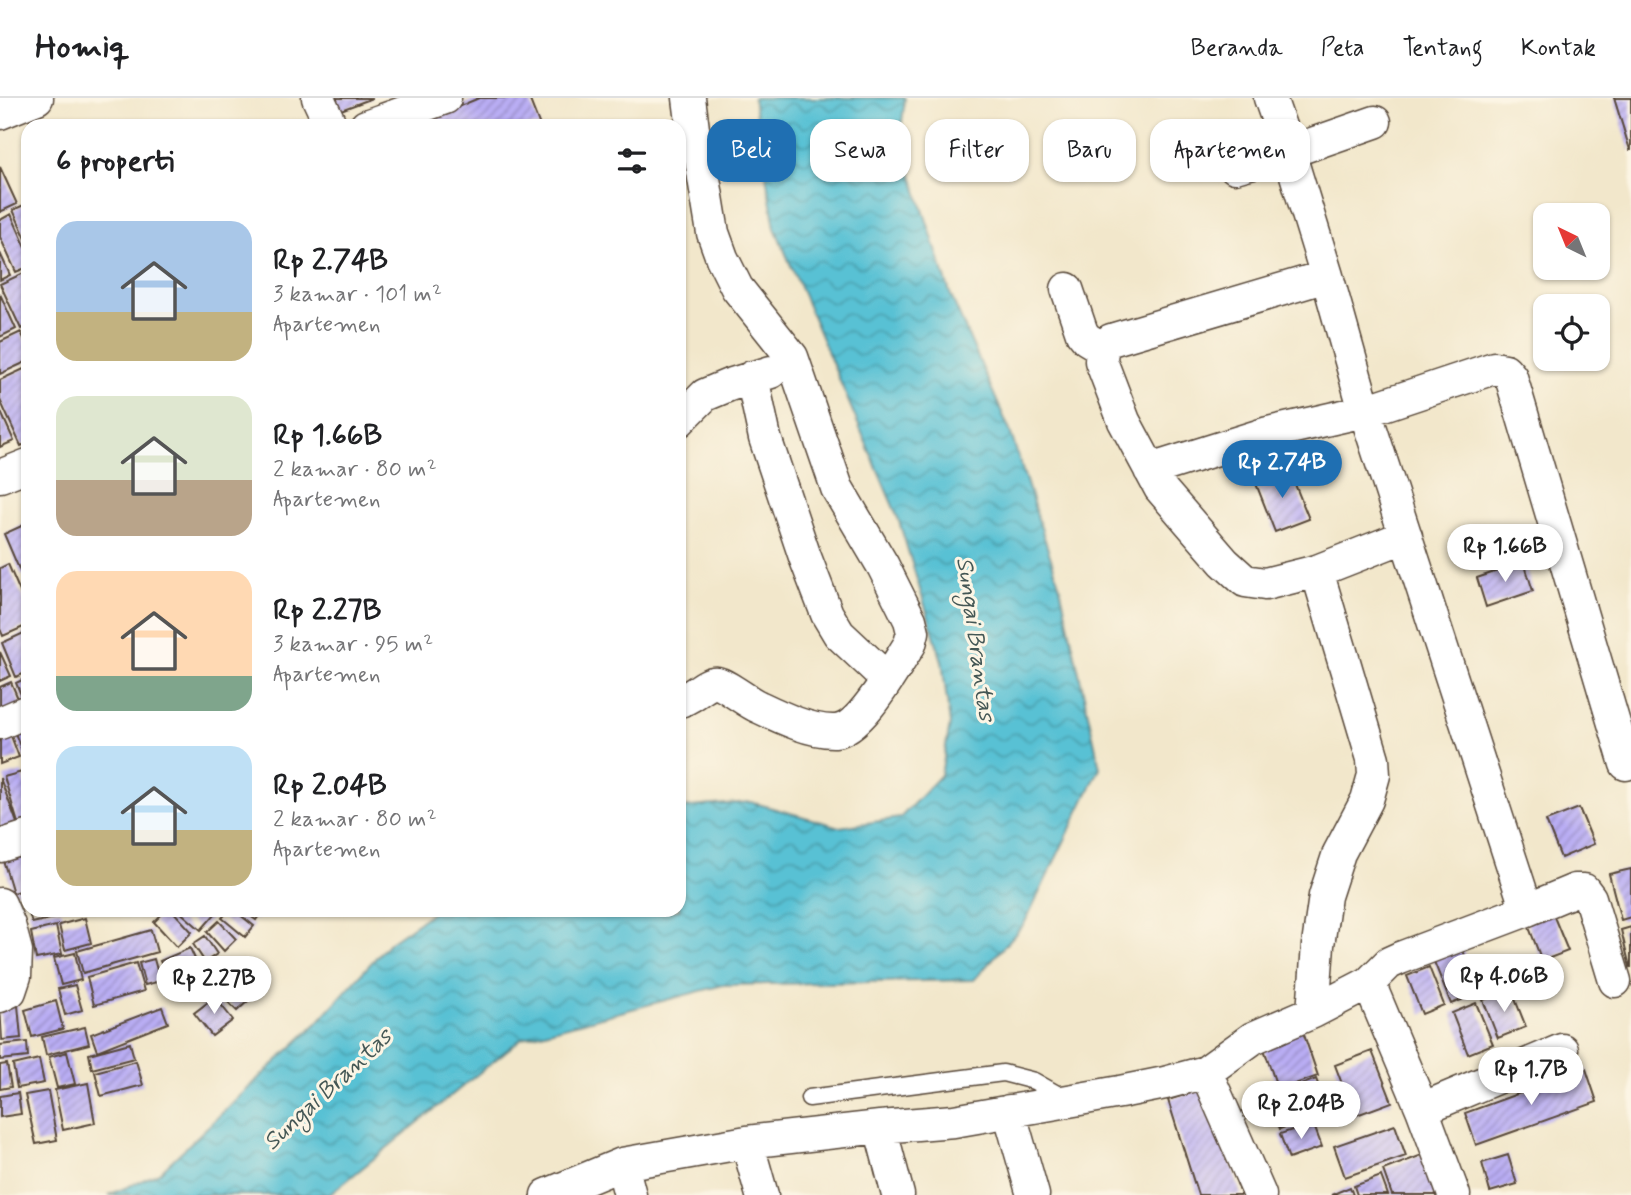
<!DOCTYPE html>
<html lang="id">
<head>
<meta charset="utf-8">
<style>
	body { margin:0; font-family:Mynerve,sans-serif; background:#f2f2f2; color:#202124; height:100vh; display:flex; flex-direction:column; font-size:26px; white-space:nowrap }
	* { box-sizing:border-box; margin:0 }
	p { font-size:23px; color:#757577 }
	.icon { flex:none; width:38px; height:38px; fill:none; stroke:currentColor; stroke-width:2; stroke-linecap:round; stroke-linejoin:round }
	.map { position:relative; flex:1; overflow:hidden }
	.sheet { position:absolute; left:21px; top:21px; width:665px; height:798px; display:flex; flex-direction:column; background:#fff; border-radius:21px; box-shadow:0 2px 5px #0004 }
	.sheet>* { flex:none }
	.hud { position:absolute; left:707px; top:21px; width:665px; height:63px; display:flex; gap:14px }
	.needle { width:46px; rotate:317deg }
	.tools { position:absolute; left:1533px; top:105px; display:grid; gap:14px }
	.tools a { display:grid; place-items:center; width:77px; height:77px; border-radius:14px; background:#fff; box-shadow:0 2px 5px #0004; font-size:35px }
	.price { position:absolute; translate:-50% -60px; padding:0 16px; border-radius:24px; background:#fff; color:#222; font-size:23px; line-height:46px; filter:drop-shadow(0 2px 4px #0008) }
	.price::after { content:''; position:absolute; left:50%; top:42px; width:21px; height:16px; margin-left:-10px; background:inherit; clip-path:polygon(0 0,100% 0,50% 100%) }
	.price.current { background:#1f6fb2; color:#fff }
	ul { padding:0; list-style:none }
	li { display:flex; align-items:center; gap:21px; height:175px; padding:0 35px }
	li span { display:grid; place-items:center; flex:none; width:196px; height:140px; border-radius:21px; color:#555 }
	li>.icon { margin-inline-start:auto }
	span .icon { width:84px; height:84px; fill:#fffc; stroke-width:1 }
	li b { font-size:30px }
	h2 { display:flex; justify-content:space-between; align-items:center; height:84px; padding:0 35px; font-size:30px }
	.tag { padding:0 24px; border-radius:21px; background:#fff; box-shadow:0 2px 5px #0004; font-size:24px; line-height:63px }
	.tag.current { background:#1f6fb2; color:#fff }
	header { display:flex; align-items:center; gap:42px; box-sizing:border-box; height:98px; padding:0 35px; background:#fff; border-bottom:2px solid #e0e0e0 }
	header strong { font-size:33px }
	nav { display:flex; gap:38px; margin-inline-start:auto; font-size:24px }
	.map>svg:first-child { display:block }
</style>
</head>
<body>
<header>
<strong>Homiq</strong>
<nav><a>Beranda</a><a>Peta</a><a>Tentang</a><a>Kontak</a></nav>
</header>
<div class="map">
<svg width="1631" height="1097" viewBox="0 0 1631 1097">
	<defs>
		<pattern id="water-waves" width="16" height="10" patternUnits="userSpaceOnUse" patternTransform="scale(1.75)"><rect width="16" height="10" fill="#58c1d4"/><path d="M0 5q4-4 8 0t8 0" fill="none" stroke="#4a9dab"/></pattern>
		<pattern id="building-hatch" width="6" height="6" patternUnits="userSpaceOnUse" patternTransform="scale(1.75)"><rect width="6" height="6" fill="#b9adf4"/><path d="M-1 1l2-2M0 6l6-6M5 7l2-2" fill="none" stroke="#988dc5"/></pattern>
	</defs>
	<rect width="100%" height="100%" fill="#fcf5e5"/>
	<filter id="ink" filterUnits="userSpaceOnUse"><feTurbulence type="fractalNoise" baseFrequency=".0143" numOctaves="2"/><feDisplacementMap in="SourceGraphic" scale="14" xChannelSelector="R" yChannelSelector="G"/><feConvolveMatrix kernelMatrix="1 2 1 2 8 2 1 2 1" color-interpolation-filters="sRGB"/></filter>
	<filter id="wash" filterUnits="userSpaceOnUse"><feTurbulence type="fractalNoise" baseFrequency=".00686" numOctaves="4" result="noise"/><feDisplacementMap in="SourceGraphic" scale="28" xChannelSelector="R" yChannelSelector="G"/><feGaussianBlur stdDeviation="1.57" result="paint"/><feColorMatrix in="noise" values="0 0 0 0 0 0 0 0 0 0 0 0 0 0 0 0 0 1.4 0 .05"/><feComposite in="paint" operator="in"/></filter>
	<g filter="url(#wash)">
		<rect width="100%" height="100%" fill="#f2e7cb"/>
		<!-- water -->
		<path fill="url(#water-waves)" stroke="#4a7679" stroke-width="2" d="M753,0H905L900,40L951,198L1010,333L1060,489L1100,670L1024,826L974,882L723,887L522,940L329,1097H109L159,1075L317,925L390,844L436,812H679V710L751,704L840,729L900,720L941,677L950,626L942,563L898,420L775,130Z"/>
		<g id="blocks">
			<!-- building -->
			<path fill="url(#building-hatch)" d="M336,0H373L341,12Z
				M479,0H529L540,28H412Z
				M1614,0H1631V52H1630Z
				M0,69L17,106L0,114Z
				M28,105V145L13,112Z
				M11,116L28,154V169L16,174L0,139V122Z
				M0,155L10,177L0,182Z
				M28,173V228L21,231L0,186Z
				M0,196L16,231L0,239Z
				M21,234L28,249V263L0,276V244Z
				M28,269V345L21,348L0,302V282Z
				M0,312L14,343L0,349Z
				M1288,369L1309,421L1275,434L1255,383Z
				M28,425V475L22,478L4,436Z
				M1524,464L1533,493L1486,509L1477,480Z
				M8,466L28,512V527L3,538L0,531V470Z
				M28,533V574L16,579L2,545Z
				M0,554L11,578L0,583Z
				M28,579V613L16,585Z
				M11,584L22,610L0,619V589Z
				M28,621V669L12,627Z
				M8,630L19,659L0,666V633Z
				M22,674L28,694V722L18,725L4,679Z
				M0,680L17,725L0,732Z
				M1579,710L1594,746L1561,760L1546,723Z
				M28,751V791L13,795L0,752Z
				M1631,771V819L1621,822L1609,776Z
				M28,812H61L63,818L32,825Z
				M166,812H172L192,834L177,849L154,824Z
				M178,812H212L216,815L201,832Z
				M229,812H234L254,828L245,839L222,820Z
				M242,812H263L256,822Z
				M1552,814L1568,853L1542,863L1527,824Z
				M85,820L91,845L65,852L59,827Z
				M219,823L236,841L224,853L207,834Z
				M56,828L62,856L36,861L31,834Z
				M1631,829V869H1630L1621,832Z
				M151,832L157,854L83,875L77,853Z
				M205,838L217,856L205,864L193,846Z
				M1460,845L1480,895L1451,906L1431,856Z
				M190,850L199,870L170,883L160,863Z
				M75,855L81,882L61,887L54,860Z
				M154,861L160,883L145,887L139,865Z
				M136,865L144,893L94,907L87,879Z
				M1429,869L1444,907L1422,916L1407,878Z
				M246,875L261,891L237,913L222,898Z
				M75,887L82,912L65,917L58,891Z
				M1511,891L1526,929L1498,940L1483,902Z
				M215,899L233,922L212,938L194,915Z
				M56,903L63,931L32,939L25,912Z
				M1476,905L1493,946L1468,956L1452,915Z
				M18,907L21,940L2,942L0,908Z
				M162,909L168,925L97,953L91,936Z
				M85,929L89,946L46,957L42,939Z
				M1302,931L1318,978L1278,992L1262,945Z
				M27,944L28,959L0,962V947Z
				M130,945L134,960L92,971L89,956Z
				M1372,953L1392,1004L1354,1018L1335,967Z
				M67,954L75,986L57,990L49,959Z
				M39,961L44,985L17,990L13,967Z
				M136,963L143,987L101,998L95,974Z
				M7,966L11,989L0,991V967Z
				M1586,971L1597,1004L1476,1047L1465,1015Z
				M1316,981L1328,1012L1280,1031L1268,1000Z
				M88,985L95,1025L63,1032L55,992Z
				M1207,990L1241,1097H1198L1168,1002Z
				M48,993L57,1042L36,1046L25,997Z
				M18,995L21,1016L0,1019V998Z
				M1313,1025L1322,1049L1289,1061L1280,1036Z
				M1395,1027L1406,1058L1345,1079L1334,1048Z
				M1427,1055L1437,1097H1392L1383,1072Z
				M1508,1057L1517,1086L1490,1094L1482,1065Z
				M1381,1078L1388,1097H1357L1354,1088Z
				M1350,1089L1353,1097H1331Z"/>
		</g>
	</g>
	<g filter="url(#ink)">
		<use href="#blocks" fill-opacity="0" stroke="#564638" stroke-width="2"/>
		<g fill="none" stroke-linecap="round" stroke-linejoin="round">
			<!-- service casing -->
			<g stroke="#564638" stroke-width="19">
				<path id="service" d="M809,1000L1003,975L1034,983L1064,1000"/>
			</g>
			<!-- minor casing -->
			<g stroke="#564638" stroke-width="35">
				<path id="minor" d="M318,0L331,28
					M1270,0L1289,54L1327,178L1365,313L1527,812
					M0,15L37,0
					M366,28L445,0
					M1235,69L1289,54L1375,24
					M1327,178L1111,242L1102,250L1101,263L1124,323L1160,390L1224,464L1245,483L1265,486L1317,473L1406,438
					M1067,191L1082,235L1087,241L1102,250
					M752,279L765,340L805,459L827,516L839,536L887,581
					M679,323L705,297L729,287L771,274
					M1150,372L1268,335L1365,313L1494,270L1505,272L1511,279L1626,666
					M0,378L28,367
					M679,603C692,601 706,583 717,585C727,587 747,604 759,609C780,619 811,634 835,633C861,632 896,567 910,546L913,534L910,522L883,468L837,390L792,259L737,190L722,160L713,135L701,62L693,31L689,0
					M0,625L28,613
					M0,748L28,739
					M0,806L9,827L16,853L15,878L10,893L0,898
					M1313,914L1318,847L1325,798L1339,755L1367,702L1374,677L1373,661L1317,473
					M1422,1011L1562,952
					M1009,1013L1033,1097
					M880,1029L898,1097
					M747,1044L762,1097
					M622,1066L630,1097
					M547,1097L622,1066L747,1044L880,1029L954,1023L1120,994L1165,985L1206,974
					M1260,1097L1206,974L1253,940L1313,914L1369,885
					M1454,1097L1422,1011L1369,885L1389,865L1400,860L1527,812L1575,792H1584L1590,800L1615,883"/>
			</g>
			<!-- service -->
			<use href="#service" stroke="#fff" stroke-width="16"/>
			<!-- minor -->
			<use href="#minor" stroke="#fff" stroke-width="32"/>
		</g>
	</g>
	<g text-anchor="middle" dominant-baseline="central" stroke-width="6" stroke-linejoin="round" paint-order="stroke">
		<!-- water labels -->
		<g font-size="24" font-style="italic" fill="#445755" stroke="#fcf5e5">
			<text transform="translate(975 541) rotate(82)">Sungai Brantas</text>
			<text transform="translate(328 992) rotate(-43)">Sungai Brantas</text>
		</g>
	</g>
</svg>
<div class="tools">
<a><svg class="needle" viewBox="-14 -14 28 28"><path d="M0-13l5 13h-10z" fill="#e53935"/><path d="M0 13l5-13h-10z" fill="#757577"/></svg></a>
<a><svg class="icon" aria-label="locate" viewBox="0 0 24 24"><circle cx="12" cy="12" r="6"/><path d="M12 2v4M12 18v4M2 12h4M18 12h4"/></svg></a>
</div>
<b class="price current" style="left:1282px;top:402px">Rp 2.74B</b>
<b class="price" style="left:1505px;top:486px">Rp 1.66B</b>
<b class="price" style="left:1504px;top:916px">Rp 4.06B</b>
<b class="price" style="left:214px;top:918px">Rp 2.27B</b>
<b class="price" style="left:1531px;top:1009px">Rp 1.7B</b>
<b class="price" style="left:1301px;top:1043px">Rp 2.04B</b>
<div class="hud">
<a class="tag current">Beli</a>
<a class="tag">Sewa</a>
<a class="tag">Filter</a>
<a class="tag">Baru</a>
<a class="tag">Apartemen</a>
</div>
<section class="sheet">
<h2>6 properti<svg class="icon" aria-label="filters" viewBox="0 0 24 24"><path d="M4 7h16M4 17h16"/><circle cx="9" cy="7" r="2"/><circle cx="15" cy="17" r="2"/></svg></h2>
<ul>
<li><span style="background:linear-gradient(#a9c7e8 65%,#c2b280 0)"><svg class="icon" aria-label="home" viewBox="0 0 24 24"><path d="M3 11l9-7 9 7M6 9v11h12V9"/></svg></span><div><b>Rp 2.74B</b><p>3 kamar · 101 m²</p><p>Apartemen</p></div></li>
<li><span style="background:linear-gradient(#dfe7d0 60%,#b9a48a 0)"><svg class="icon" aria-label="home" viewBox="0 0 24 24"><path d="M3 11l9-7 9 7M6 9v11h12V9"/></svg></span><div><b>Rp 1.66B</b><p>2 kamar · 80 m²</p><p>Apartemen</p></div></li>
<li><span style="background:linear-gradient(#ffd9b3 75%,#7fa58c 0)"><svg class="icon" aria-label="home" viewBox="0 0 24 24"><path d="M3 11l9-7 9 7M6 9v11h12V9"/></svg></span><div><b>Rp 2.27B</b><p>3 kamar · 95 m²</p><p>Apartemen</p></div></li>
<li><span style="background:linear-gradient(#bfe0f5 60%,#c2b280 0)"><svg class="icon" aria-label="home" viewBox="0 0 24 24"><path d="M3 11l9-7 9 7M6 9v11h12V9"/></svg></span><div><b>Rp 2.04B</b><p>2 kamar · 80 m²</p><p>Apartemen</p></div></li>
</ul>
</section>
</div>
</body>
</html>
